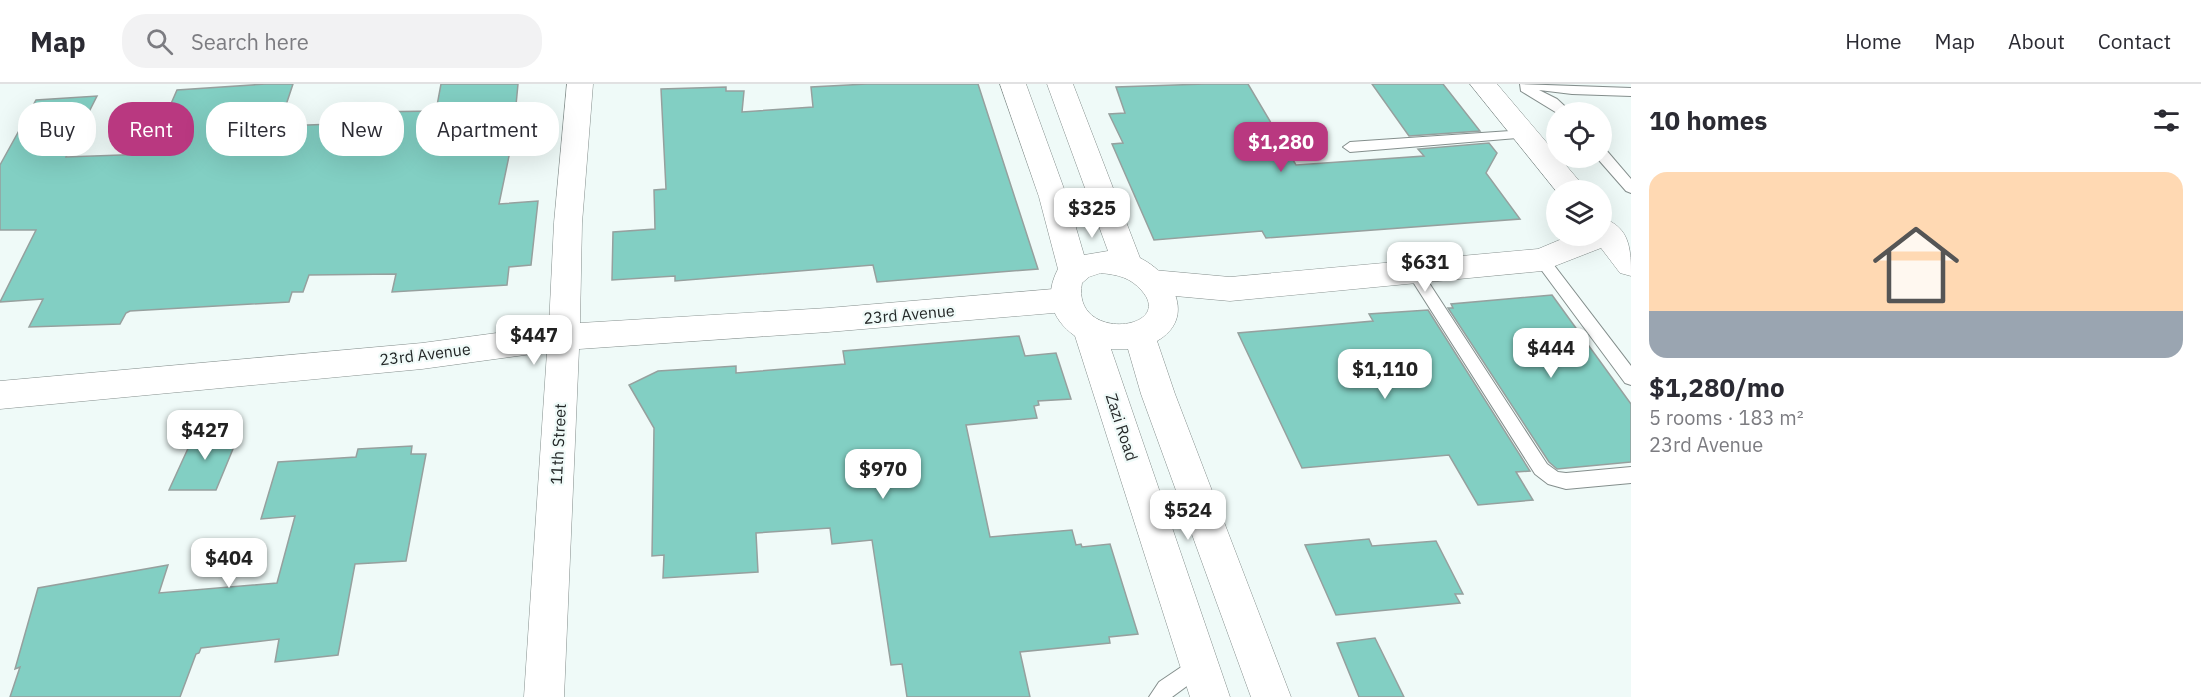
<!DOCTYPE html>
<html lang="en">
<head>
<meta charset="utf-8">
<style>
	body { margin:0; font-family:"IBM Plex Sans",sans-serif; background:#f2f2f3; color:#2b2b33; height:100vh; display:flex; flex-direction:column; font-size:22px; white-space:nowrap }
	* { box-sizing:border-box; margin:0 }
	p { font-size:20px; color:#7c7c81 }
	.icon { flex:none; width:33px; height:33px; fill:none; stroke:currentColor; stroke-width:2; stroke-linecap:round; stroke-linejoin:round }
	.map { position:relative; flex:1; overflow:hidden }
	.side { display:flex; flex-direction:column; background:#fff; width:570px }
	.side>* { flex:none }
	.top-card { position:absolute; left:18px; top:18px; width:570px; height:54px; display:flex; gap:12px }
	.fabs { position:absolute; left:1546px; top:18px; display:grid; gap:12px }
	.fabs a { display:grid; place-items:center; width:66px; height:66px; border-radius:50%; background:#fff; box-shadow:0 6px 24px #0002; font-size:30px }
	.price { position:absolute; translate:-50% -51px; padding:0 14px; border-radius:12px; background:#fff; color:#222; font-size:20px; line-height:39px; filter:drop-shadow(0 2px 3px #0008) }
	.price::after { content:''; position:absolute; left:50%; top:36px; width:18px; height:14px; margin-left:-9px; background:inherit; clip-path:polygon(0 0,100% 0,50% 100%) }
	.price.on { background:#b93880; color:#fff }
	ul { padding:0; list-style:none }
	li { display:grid; align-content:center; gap:12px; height:318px; padding:0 18px }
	li span { display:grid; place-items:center; height:186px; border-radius:18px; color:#555 }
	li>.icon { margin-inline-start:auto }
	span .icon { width:108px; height:108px; fill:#fffc; stroke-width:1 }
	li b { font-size:26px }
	h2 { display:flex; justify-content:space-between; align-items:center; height:72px; padding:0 18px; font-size:26px }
	.tag { padding:0 21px; border-radius:24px; background:#fff; box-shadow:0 6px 24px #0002; font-size:21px; line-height:54px }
	.tag.on { background:#b93880; color:#fff }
	header { display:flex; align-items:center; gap:36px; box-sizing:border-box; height:84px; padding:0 30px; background:#fff; border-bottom:2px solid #e1e1e2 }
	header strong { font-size:28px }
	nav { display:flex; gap:33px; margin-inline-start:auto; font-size:21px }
	.search { width:420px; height:54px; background:#f2f2f3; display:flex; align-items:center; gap:15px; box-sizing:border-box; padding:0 21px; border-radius:24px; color:#7c7c81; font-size:22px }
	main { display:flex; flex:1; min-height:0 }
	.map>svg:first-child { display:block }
</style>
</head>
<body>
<header>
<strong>Map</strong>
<div class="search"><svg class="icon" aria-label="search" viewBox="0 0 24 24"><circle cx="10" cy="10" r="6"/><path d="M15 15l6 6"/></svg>Search here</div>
<nav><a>Home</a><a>Map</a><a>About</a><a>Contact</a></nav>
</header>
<main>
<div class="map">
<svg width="1631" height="613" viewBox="0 0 1631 613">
	<rect width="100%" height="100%" fill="#effaf8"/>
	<!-- building -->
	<path fill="#82cfc3" stroke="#96a09e" stroke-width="1.5" d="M266,0H293L279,42L364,39L368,28L436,27L441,0H518L513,53L499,120L538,117L531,181L509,183L507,201L392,208L396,190L309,191L303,208H292L289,218L130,227L126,229L120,240L29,243L43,215L0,218L36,146H0V81L36,16L97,12L66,73L149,70L177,6Z
		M867,0H978L1038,185L877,198L873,181L675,197V192L612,196L613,148L655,145L654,106L666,105L661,5L726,3V7H744L742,28L813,23L811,3Z
		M1205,0H1248L1296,81L1424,72L1418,65L1489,59L1497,69L1486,89L1520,135L1266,154L1262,147L1154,156L1112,60L1123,59L1109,30L1125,29L1116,3Z
		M1372,0H1443L1480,47L1409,52Z
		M1552,211L1631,320V378L1557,385L1549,378L1448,224H1453L1451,220Z
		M1428,226L1530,387L1516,388L1533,416L1478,421L1449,371L1302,384L1238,249L1373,237L1369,230Z
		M1019,252L1025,272L1056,269L1071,315L1038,317L1039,321L1034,322L1037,334L966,341L990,453L1072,446L1076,461L1081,460L1082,463L1110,460L1138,550L1109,553L1110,559L1020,568L1030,613H907L902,580L891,581L872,456L832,460L830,444L756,449L758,488L663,494L664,471L652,472L654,344L629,301L658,287L736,282V289L845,280L843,267Z
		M196,347L240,348L216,406H169Z
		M412,362L411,370H426L406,477L355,480L338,571L275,578L279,555L201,564L199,569L196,570L180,613H10L20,583L15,585L38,504L168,481L159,509L277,499L295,432L261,435L278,378L356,373L358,365Z
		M1369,455L1372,462L1436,457L1463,510H1455L1460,519L1336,531L1305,461Z
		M1375,554L1404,613H1359L1337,559Z"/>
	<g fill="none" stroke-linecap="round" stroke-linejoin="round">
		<!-- service casing -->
		<g stroke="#848e8c" stroke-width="2">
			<path id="service" d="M1520,0L1631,4V12L1572,10L1539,6L1557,15L1571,28L1557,29L1521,7Z
				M1525,46L1532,50L1530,53L1350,68L1343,63L1350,58Z
				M1602,65L1607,67L1631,95V109L1626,107L1597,74H1602Z
				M1542,170L1547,172L1631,282V301L1625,299L1537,180L1535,176L1537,172Z
				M1413,180L1418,182L1547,380L1558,388L1566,389L1631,383V399L1566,405L1548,400L1535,390L1408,190L1405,186L1408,182Z
				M1199,571L1206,574L1209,581L1206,588L1172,613H1149L1159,598Z"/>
		</g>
		<!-- minor casing -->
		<g stroke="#848e8c" stroke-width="1">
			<path id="minor" d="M567,0H593L582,139L580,239L828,224L1065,204L1076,208L1080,216L1076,224L1065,228L828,248L579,265L564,613H524L547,268L422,285L0,325V297L422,259L549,242L554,139Z
				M1470,0H1497L1581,99L1585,106L1557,108Z
				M1602,134C1631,143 1631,167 1631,192L1620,189L1601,164L1542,187L1230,217L1153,210L1142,206L1138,198L1142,190L1153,186L1230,193L1538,165L1569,152H1602Z"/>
		</g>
		<!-- tertiary casing -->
		<g stroke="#848e8c" stroke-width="1">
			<path id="tertiary" d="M1000,0H1026L1067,113L1084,171L1108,167L1047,0H1073L1140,174C1173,190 1197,234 1157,257L1175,310L1291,613H1251L1141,310L1128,265H1111L1230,613H1190L1075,252C1051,235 1044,211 1058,185L1039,113ZM1101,189C1118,191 1130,193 1142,207C1176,246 1071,259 1082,199L1089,193Z"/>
		</g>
		<!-- service -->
		<use href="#service" fill="#fff" fill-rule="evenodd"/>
		<!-- minor -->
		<use href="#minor" fill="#fff" fill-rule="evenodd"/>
		<!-- tertiary -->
		<use href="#tertiary" fill="#fff" fill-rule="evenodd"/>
	</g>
	<g text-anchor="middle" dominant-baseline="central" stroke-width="4.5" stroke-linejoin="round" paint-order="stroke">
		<!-- street labels -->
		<g font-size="16" fill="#232727" stroke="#effaf8">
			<text transform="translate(909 230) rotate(-5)">23rd Avenue</text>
			<text transform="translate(425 270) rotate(-7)">23rd Avenue</text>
			<text transform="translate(1122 343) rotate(72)">Zazi Road</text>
			<text transform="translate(558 360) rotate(-87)">11th Street</text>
		</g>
	</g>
</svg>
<div class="fabs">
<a><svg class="icon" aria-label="locate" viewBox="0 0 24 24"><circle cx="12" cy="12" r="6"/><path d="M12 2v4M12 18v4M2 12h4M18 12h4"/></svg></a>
<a><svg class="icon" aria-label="layers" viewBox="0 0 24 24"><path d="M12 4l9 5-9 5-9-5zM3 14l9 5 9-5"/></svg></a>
</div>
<b class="price on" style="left:1281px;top:89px">$1,280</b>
<b class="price" style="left:1092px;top:155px">$325</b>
<b class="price" style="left:1425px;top:209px">$631</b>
<b class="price" style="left:534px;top:282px">$447</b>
<b class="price" style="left:1551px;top:295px">$444</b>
<b class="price" style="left:1385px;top:316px">$1,110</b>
<b class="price" style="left:205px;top:377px">$427</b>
<b class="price" style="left:883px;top:416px">$970</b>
<b class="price" style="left:1188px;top:457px">$524</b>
<b class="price" style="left:229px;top:505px">$404</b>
<div class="top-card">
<a class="tag">Buy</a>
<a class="tag on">Rent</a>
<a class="tag">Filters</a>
<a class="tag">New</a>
<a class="tag">Apartment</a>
</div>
</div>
<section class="side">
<h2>10 homes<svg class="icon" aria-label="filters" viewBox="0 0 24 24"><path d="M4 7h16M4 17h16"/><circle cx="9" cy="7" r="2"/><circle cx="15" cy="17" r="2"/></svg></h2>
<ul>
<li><span style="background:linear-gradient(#ffd9b3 75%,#9aa5b1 0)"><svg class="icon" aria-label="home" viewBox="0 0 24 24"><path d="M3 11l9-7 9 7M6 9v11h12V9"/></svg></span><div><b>$1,280/mo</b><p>5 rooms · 183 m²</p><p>23rd Avenue</p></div></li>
</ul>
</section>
</main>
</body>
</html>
